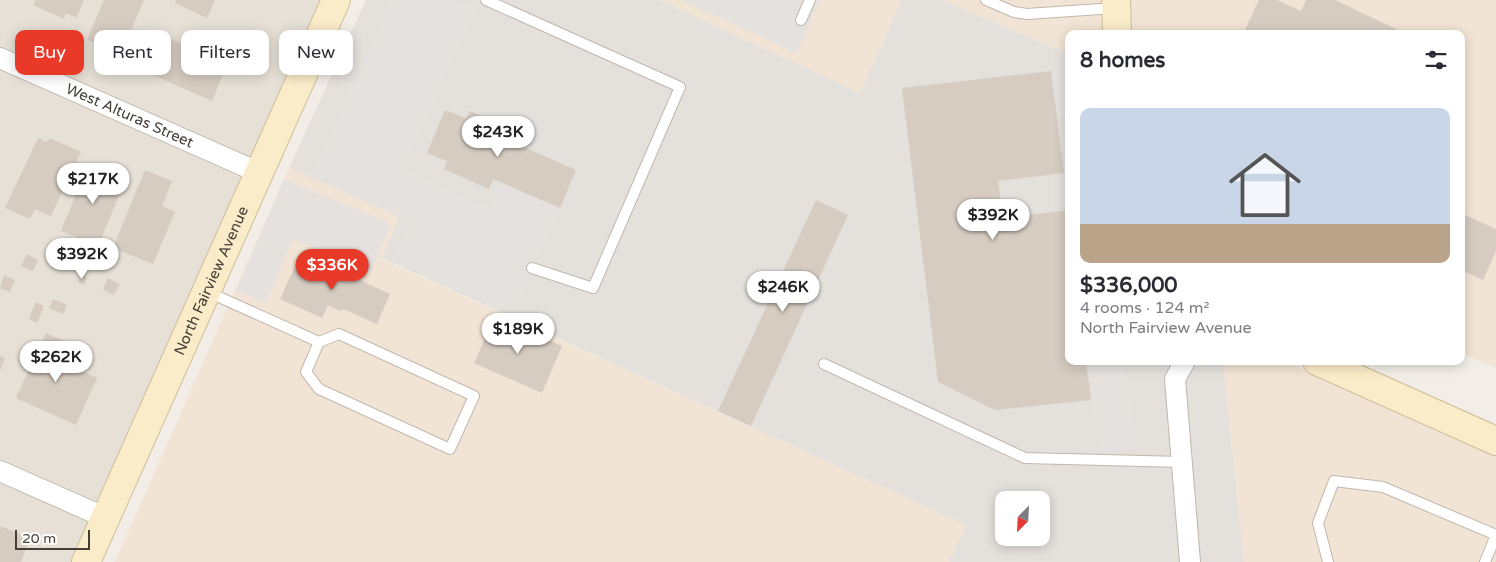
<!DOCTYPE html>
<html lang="en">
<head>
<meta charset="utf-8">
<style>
	body { margin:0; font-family:"Varela Round",sans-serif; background:#f7f7f7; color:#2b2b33; height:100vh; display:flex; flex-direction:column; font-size:19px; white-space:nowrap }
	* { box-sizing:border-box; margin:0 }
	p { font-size:16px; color:#7c7c81 }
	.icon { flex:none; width:28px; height:28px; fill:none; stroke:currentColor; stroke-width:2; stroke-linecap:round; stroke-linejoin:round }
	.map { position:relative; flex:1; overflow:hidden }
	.sheet { position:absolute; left:1065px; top:30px; width:400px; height:335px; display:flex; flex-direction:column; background:#fff; border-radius:10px; box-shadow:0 2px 12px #0003 }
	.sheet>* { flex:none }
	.top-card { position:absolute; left:15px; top:30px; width:475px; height:45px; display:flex; gap:10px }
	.needle { width:32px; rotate:204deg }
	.buttons { position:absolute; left:995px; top:491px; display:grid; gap:10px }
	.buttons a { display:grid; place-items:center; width:55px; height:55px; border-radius:10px; background:#fff; box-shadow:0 2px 12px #0003; font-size:25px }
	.scale { position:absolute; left:15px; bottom:12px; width:75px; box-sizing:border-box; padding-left:5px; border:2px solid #453e37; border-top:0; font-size:14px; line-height:18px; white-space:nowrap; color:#453e37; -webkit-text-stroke:4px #fff; paint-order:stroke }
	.price { position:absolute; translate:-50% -42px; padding:0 11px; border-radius:18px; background:#fff; color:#222; font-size:16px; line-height:32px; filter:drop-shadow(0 1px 2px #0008) }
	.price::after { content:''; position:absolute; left:50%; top:30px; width:15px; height:11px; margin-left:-8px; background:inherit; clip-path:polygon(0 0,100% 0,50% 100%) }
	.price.selected { background:#e83929; color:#fff }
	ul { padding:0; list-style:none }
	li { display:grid; align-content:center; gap:10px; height:265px; padding:0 15px }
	li span { display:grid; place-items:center; height:155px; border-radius:10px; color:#555 }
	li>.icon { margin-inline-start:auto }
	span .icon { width:90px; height:90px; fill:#fffc; stroke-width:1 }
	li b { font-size:21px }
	h2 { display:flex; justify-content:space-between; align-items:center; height:60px; padding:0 15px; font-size:21px }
	.tag { padding:0 18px; border-radius:10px; background:#fff; box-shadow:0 2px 12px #0003; font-size:18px; line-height:45px }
	.tag.selected { background:#e83929; color:#fff }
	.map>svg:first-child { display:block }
</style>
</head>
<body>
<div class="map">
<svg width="1496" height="562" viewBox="0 0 1496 562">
	<rect width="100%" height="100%" fill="#f2eee7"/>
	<!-- residential -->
	<path fill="#e6e0d6" d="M0,0H336L86,562H0Z"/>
	<!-- commercial -->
	<path fill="#f2e4d4" d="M659,0H902L860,93Z
		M942,0H1496V368L1461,353V34H1069V54Z
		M289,168L399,216L382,259L966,525L949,562H115Z
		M1224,361H1285L1496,456V562H1244L1223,363Z"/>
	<!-- industrial -->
	<path fill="#e4e0dc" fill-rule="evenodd" d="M366,0H659L860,93L902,0H942L1069,54V361H1224L1223,363L1244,562H949L966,525L382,258L399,216L289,168ZM1004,500H1041V538H1004Z"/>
	<!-- parking -->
	<path fill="#e4e1df" d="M391,0H456L476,9L404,169L489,208L500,182L560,208L513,315L392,260L410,221L311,176Z
		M682,0H820L796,53Z
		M284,179L391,224L371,271L293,239L266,303L236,291Z
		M1086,361H1123L1138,448L1100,453L1091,400Z"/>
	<!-- building -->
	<path fill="#d6ccc1" d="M36,0H84L76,18L66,13L64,19L33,5Z
		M104,0H144L120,55L87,40Z
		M176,0H215L207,18L175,3Z
		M1259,0H1277L1301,11L1306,0H1335L1396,29L1394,34H1243Z
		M192,33L233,50L212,101L144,71L159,34L187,46Z
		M1051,71L1064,173L998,181L1003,218L1069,210V361H1086L1091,400L995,410L938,382L902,88Z
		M445,110L466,118L470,111L515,131L510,141L576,170L560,208L493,179L489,189L444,169L447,161L427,153Z
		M38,138L47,142L50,138L81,152L51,216L35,209L30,219L5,208Z
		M89,163L126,179L98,246L61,231Z
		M145,170L172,181L162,206L175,212L153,264L113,248Z
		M816,200L848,215L751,426L718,411Z
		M1461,213L1496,229V251L1483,280L1461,270Z
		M301,253L390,294L377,324L343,309L340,311L328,305L322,318L280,299Z
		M27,254L38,260L33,271L21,266Z
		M81,274L87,277L84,285L78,282Z
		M4,275L15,280L10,292L0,288Z
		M108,278L120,284L114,295L103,290Z
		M53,299L67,305L63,314L49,308Z
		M36,302L44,306L37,323L29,319Z
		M495,316L562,346L542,393L474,363Z
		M46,333L66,342L58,360L97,378L76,425L16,398Z
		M0,356L5,358L0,371Z
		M0,526L30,538L21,562H0Z"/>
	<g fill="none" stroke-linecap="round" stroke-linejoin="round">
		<!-- lane casing -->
		<g stroke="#c0b8ae" stroke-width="12">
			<path id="lane" d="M486,0L680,87L593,288L532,268
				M986,0L1014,12L1027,14L1115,8
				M801,20L810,0
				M208,292L319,342L339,334L474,396L450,449L319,389L306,372L319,342
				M824,364L1025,458L1182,462
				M1328,562L1318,523L1334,481L1383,487L1496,535
				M1485,562L1496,535"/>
		</g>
		<!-- street casing -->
		<g stroke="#c0b8ae" stroke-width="22">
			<g id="street">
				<path id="s1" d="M0,58L260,173"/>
				<path d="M1185,361L1175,379L1190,562"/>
				<path d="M0,471L106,518"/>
			</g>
		</g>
		<!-- secondary casing -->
		<g stroke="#cebd9a" stroke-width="30">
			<g id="secondary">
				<path d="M1116,0L1117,34"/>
				<path d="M1317,361L1496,441"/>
				<path id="s2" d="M86,562L336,0"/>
			</g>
		</g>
		<!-- lane -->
		<use href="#lane" stroke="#fff" stroke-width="10"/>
		<!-- street -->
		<use href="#street" stroke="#fff" stroke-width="20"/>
		<!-- secondary -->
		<use href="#secondary" stroke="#faebc9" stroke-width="28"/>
	</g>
	<g text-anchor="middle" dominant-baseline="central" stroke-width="5" stroke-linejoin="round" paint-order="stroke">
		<!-- street labels -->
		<g font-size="15" fill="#453e37" stroke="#fff">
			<text stroke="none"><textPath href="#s1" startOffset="142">West Alturas Street</textPath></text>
			<text stroke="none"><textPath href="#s2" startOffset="308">North Fairview Avenue</textPath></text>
		</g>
	</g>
</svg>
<div class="buttons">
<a><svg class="needle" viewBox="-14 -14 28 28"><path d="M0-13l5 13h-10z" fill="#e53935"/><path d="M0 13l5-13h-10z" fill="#7c7c81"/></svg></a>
</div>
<div class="scale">20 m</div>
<b class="price" style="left:498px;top:158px">$243K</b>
<b class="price" style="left:93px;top:205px">$217K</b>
<b class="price" style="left:993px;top:241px">$392K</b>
<b class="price" style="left:82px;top:280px">$392K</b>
<b class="price selected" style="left:332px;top:291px">$336K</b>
<b class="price" style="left:783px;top:313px">$246K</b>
<b class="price" style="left:518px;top:355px">$189K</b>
<b class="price" style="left:56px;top:383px">$262K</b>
<div class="top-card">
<a class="tag selected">Buy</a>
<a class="tag">Rent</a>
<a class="tag">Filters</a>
<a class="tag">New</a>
</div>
<section class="sheet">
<h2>8 homes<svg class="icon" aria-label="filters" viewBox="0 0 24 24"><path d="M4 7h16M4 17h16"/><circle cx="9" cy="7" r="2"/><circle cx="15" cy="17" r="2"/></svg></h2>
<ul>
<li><span style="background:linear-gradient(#c9d6e8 75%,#b9a48a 0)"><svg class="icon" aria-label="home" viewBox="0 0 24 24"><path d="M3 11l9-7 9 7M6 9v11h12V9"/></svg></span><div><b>$336,000</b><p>4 rooms · 124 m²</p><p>North Fairview Avenue</p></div></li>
</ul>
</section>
</div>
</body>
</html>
